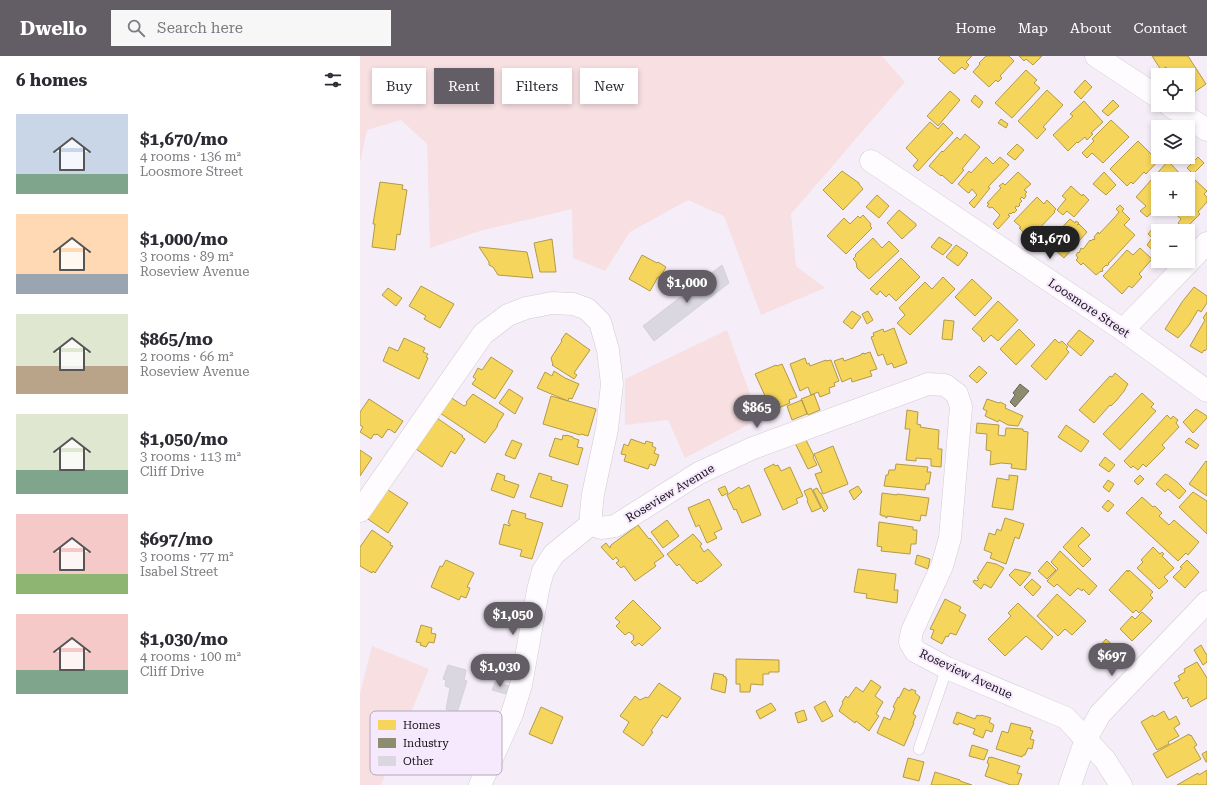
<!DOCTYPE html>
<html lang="en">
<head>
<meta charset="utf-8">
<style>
	body { margin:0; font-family:"Roboto Serif",serif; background:#f7f7f7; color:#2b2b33; height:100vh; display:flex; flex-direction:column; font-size:15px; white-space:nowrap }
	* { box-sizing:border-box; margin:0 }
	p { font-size:13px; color:#7c7c81 }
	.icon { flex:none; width:22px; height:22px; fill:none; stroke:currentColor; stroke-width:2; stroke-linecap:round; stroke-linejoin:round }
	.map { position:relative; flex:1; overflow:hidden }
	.details { display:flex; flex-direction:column; background:#fff; width:360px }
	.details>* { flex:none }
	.top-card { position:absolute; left:12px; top:12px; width:380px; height:36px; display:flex; gap:8px }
	.fabs { position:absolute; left:791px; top:12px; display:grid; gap:8px }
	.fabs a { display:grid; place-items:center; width:44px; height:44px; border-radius:0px; background:#fff; box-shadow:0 2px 6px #0003; font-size:20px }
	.price { position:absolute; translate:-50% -34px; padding:0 9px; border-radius:14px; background:#635e66; color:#fff; font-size:13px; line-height:26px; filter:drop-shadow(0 1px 2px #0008) }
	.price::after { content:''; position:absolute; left:50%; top:24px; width:12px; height:9px; margin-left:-6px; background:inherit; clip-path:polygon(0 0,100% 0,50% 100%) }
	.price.selected { background:#222; color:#fff }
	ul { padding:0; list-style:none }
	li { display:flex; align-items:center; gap:12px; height:100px; padding:0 16px }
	li span { display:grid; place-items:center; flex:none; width:112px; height:80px; border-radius:0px; color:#555 }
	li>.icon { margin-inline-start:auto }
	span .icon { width:48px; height:48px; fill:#fffc; stroke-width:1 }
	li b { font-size:17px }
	h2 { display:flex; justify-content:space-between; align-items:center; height:48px; padding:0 16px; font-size:17px }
	.pill { padding:0 14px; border-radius:0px; background:#fff; box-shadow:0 2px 6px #0003; font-size:14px; line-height:36px }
	.pill.selected { background:#635e66; color:#fff }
	header { display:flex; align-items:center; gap:24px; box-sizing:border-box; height:56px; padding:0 20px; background:#635e66; color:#fff }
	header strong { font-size:19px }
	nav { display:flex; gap:22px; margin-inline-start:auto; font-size:14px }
	.search { width:280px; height:36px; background:#f7f7f7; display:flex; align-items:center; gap:10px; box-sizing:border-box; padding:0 14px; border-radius:0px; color:#7c7c81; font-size:15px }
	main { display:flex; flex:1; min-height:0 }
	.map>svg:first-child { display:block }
</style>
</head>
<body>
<header>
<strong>Dwello</strong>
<div class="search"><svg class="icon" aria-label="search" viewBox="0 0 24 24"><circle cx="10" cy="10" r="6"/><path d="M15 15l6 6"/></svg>Search here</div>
<nav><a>Home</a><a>Map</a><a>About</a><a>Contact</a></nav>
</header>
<main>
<section class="details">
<h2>6 homes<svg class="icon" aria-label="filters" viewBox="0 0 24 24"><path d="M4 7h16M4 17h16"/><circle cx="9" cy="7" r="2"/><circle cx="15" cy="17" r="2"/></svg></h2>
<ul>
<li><span style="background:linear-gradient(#c9d6e8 75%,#7fa58c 0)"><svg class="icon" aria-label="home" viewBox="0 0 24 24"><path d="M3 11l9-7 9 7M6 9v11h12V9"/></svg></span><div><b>$1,670/mo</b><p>4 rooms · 136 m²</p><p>Loosmore Street</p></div></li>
<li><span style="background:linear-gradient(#ffd9b3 75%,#9aa5b1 0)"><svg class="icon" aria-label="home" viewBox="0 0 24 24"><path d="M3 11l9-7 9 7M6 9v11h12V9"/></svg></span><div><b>$1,000/mo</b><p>3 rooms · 89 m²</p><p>Roseview Avenue</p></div></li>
<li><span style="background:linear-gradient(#dfe7d0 65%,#b9a48a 0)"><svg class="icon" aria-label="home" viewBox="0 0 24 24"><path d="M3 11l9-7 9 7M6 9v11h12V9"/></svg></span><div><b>$865/mo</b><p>2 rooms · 66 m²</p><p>Roseview Avenue</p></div></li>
<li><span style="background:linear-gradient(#dfe7d0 70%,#7fa58c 0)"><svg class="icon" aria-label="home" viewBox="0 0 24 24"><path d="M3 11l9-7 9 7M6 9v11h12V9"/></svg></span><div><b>$1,050/mo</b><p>3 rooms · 113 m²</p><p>Cliff Drive</p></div></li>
<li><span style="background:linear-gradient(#f6c9c9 75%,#8fb573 0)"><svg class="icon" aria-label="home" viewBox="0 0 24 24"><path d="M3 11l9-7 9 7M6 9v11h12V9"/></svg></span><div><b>$697/mo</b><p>3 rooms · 77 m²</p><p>Isabel Street</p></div></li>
<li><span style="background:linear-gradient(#f6c9c9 70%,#7fa58c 0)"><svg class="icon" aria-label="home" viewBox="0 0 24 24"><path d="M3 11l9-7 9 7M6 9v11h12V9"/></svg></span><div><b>$1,030/mo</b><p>4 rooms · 100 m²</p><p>Cliff Drive</p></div></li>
</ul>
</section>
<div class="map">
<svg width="847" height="729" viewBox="0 0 847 729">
	<rect width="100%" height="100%" fill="#f5eef8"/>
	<!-- green -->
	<path fill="#f7dfe2" d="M0,0H522L545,26L431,158L436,210L465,232L401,259L364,160L328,144L270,176L245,215L213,202L212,153L120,175L70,192L67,88L41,64L7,74L0,107Z
		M367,274L399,363L325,402L308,364L265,369V323Z
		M12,590L69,613L21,729H0V638Z"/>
	<!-- homes -->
	<path fill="#f6d55c" stroke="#b29a47" d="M581,0H612L606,6L609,9L605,14L602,11L594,18L578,3Z
		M626,0H649L654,5L640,20L642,22L638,26L636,24L629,31L613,16L620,8L619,7Z
		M659,0H682L673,9L666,3L664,5Z
		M792,0H828L846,28L833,37L828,28V19H811L806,11L801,14Z
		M666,14L677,24L674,27L680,32L652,62L635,47Z
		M725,24L732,31L721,43L714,36Z
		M687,34L703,49L683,71L686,73L677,83L658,65Z
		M590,35L600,44L578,70L567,60Z
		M615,39L623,46L619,52L611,45Z
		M753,44L759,50L748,60L742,55Z
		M724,45L743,66L731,77L733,78L727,84L725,81L718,87L717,86L708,95L693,79L713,60L710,58Z
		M641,63L648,68L646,72L638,67Z
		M751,64L769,81L743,107L732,97L727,102L722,97L734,85L732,83Z
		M570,66L578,73L583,67L593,77L558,115L553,110L558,104L546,92Z
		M605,78L620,91L602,113L604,114L592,128L582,119L581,120L569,110L582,95L583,96L597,81L600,84Z
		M778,85L798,105L786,118L784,116L773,128L771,126L767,130L750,113Z
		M657,88L664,94L655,104L647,98Z
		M626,101L633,108L640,101L649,109L628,131L630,132L614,152L609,147L617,139L612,133L609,137L607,136L598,128L609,115L611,117Z
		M838,101L844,107L833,118L827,112Z
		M808,105L825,123H798V151L787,161L780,155L786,150L776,141Z
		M482,115L499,127V128L503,133L483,154L463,134Z
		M658,116L671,128L664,134L667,136L665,138L666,140L664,143L662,141L660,143L662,145L659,148L660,149L658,151L656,150L655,152L657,154L654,157L653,156L651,158L650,157L648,159L650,160L638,173L633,168L640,159L632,151L630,152L627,150L629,148L627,147L641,132L639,130L643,127L645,129Z
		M744,116L756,129L746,139L733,128Z
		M834,123L847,135L844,138L847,141V146L838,156L840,158L825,173L818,167L821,163L810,153H828V129Z
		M20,126L43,129L42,133L47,134L40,179L37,178L35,194L12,191L15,168H13Z
		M711,130L722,140L723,138L729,144L714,161L707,155L703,159L697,154L706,143L702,140Z
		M517,139L529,150L519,162L506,151Z
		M677,141L684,148L687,144L696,153L694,155L695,156L671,181L665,175L664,177L659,172L661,171L654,165Z
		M760,149L764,153L762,155L770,163L764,169L775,179L749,207H748L749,208L747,210L746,209L742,213L743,214L742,216L741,215L736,219L723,207L721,209L716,204L718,202L716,199L718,196L719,197L721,192L723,193L724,192L730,184L731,185L733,183L734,184L735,183L734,181L738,176L739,178L755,161L759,156L756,153Z
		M539,154L556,168V170L542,183L527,167Z
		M503,159L511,168L510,170L512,172L486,198L467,180L484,162L490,168L498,160L500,162Z
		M710,163L715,167L716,165L719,167L717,169L719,168L727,176L704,202L693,192L696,190L690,184Z
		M793,172L798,177V199L787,189L792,182L788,178Z
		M579,181L592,189L583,199L571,191Z
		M513,182L522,192L529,185L539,195L509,223L497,212L496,206L493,203L496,200L495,199Z
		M192,183L196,216H180L174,187Z
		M596,189L608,197L606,199H607L598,210L586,201Z
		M119,191L167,196L173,222L138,219L133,211L129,209V206Z
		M780,192L792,203L779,218L782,221L772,232L769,230L762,238L743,220L767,194L773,199Z
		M282,199L297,207L298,206L306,211L300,222L298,221L290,235L269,223Z
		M541,202L560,221L536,245L529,238L526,241L520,235L517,239L510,233Z
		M583,221L595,233L558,271L550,279L537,267L545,259L539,252L565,226L572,233Z
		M612,223L632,242L615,260L595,241Z
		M61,230L94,248L80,272L64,263L66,260L49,250Z
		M834,231L847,240V247L841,256L838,254L829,269L818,282L805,273L822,246Z
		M28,232L42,242L36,250L22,239Z
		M638,245L658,264L638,285L631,279L624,286L621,283L622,282L612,273Z
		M492,255L501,261L492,273L483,266Z
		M508,255L513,264L507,268L502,258Z
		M847,256V292L845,295L844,294L842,297L830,290L845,264L843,262Z
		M584,264L594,265L592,284L582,283Z
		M534,272L547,307L534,312L532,307L527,309L523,298L518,300L511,281L514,280L513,277L523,273L524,276Z
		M659,273L675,289L656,309L640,293Z
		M719,274L734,285L721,300L707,288Z
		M206,277L230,294L214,317L217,319L214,323L192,309H193L191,302L202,285L201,284Z
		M44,282L65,292L63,296L68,298L66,301L68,302L59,323L23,305L29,291L38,295Z
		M695,283L699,287L702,285L708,291L706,293L709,296L686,324L671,310Z
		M510,296L517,313L510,315L512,320L492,326L491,322L482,326L474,305L483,302L484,305L501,299V298L504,297V298Z
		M131,301L153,315L135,343L112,328L116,323L113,321L118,312L122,314Z
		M445,302L447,308L449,307L450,310L466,304V305L471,304L479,325L474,327L475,330L469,332L470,337L460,341L458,336L451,339L448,331L440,335L430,308Z
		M422,308L437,341L429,344L430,347L414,354L413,351L411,353L395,318L416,309L417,310Z
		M619,310L627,317L617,327L609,320Z
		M194,315L205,322L219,328L212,343L209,342L208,345L177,332L185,316L192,320Z
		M755,317L768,328L765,333V334L756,345L751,350L750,349L734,367L719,354L750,320L752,321Z
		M149,333L163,342L155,358L139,347Z
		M782,337L794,348L791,351L796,355L760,394L743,378Z
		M113,338L144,358L138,367L137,371L125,387L80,357L90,341L104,350L106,349L107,347L106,346Z
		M454,338L460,354L448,359L441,343Z
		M191,340L236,353L228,380L221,378L220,379L183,368Z
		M9,343L43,365L35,377L29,373L28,374V373L22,382L17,378L16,379L14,378L11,383L0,376L3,371L0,369V356Z
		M627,343L639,347L640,346L646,349L645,352L663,360L658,370L648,369L639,364L638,366L625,360L627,355L623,353Z
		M442,344L447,358L432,364L427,350Z
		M836,353L847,360V362L833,377L823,366Z
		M547,354L558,356L557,368L561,369L560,371L579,374L578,393H582L581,411L571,410V403L556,402V405L546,404L550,373H545Z
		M807,359L811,363L813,360L818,364L816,367L819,371L802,389L805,392L786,411L783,408L778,414L773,410L771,412L764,405Z
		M77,362L103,380L102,381L105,383L95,398L91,395L82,411L56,393Z
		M617,367L639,369L638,379L645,380L646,372L663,373V375L668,376L666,414L651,412L652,408L641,407L630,409L631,395L626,394L627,378L616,377Z
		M706,369L729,385L721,396L698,381Z
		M203,379L206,380V379L213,381V382L219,384L217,391L223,392L218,409L189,400L195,382L202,384Z
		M445,382L454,400L453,401L457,409L448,413L435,387Z
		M829,382L839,389L836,393L825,386Z
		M271,383L285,388L286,385L293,387L292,390L296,392L294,397L299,399L295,410L290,408L288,413L264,405L266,399L261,398L264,388L268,390Z
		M152,384L162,388L155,403L145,399Z
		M473,390L488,428L463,438L455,418L462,416L454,398Z
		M0,394L12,402L0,420Z
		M745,401L755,409L749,416L739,409Z
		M846,405L847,406V440L829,428Z
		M414,408L415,410L418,409L421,415L430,411L443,440L436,443L438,447L423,454L404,413Z
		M536,408L568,411L567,416H571L569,428H566L565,434L524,430L526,419H528L529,414H535Z
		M137,417L145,420L144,424L159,429L154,442L131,434Z
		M179,417L192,421L191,424L208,429L202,451L170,441Z
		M806,418L817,426L826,435L819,443L808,433L805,436L796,428L804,419Z
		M649,419L658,420L653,454L632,451L637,422L649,424Z
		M780,419L784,423L778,429L774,425Z
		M748,424L754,428L749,436L743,431Z
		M389,429L401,459L382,467L376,453L374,454L367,439L379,431L381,433Z
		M365,430L368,437L362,440L358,433Z
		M498,430L502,436L494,444L489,435Z
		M25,432L48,447L28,477L5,461Z
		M451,432L461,452L452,456L447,445L448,444L444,435Z
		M457,432L460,437H461L468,452L464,456L453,434Z
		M833,436L847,445V478L819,451Z
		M522,437L537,439V438L569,442L566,460L561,459L560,465L527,460V462L525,461V460H522V459H520Z
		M782,441L793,451L795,450L802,457L799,460L809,469L814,464L839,486L828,499L826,497L818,505L766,457Z
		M349,443L362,473L354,477L357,482L347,487L339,469L336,471L328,452Z
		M748,444L754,449L748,456L742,451Z
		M152,454L166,458L165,462L183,467L172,503L160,500L162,494L139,488L144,468L150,470V468L148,467Z
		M645,462L664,468L659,483L655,481L646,508L630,502L632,497L624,494L629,477L635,479L637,473L641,475Z
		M307,464L319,480L303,492L291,476Z
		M519,466L553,471V474H557L556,488H551L550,498L521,495L522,491L517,490Z
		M278,469L289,483L290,482L304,500L294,507L296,510L275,525L264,510L261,512L256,507L259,505L256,501L253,504L241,491L246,487L250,492L251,489Z
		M722,471L730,479L718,490L731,503L723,511L703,491Z
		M12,474L31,487L30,489L33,490L15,517L13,515L12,517L0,510V491Z
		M333,478L342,488L340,490L344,496L348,493L362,509L341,526L340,525L337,528L334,524L333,525L319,508L317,510L307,498Z
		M793,491L800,498L802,496L804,498L802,500L814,512L804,521L808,525L799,533L777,512L783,506L781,504Z
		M700,495L737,530L729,539L723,533L722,535L718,532L710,540L697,528L694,531L687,525L698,513L691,506Z
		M557,499L570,503L568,513L555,508Z
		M86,504L114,517L107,531L110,532L106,542L101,540L99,544L71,531L80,510L82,511Z
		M827,504L839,516L825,532L813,521L822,512L820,511Z
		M687,505L696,514L687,523L678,515Z
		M627,506L636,508L644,512L631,532L624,528L621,533L613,526L614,524L617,525L619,523L617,522Z
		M498,513L536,518L534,534H538L537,547L506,542L507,538L494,536Z
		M655,513L671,517L660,530L649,519Z
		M767,514L768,516L769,514L793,536L790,539L793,542L779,557L776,554L773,557L749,534Z
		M672,523L681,531L673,540L664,531Z
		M697,538L726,565L712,579L705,573L698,580L677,560Z
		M585,543L601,551L599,555L606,559L596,579L590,577L588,581L586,580L582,588L571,582L574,574L570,573Z
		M273,544L301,572L282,590L279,587L275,590L271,586L274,583L273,581L274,580L269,576L265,579L256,570L260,566L255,562Z
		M658,547L693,581L682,594L666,580L645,600L628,583L651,560L648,557Z
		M782,556L792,565L772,585L760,573L772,560L775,563Z
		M61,569L72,572L71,577L76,578L74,587L69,586L66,591L60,589L61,587L56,586Z
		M746,583L761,597L748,610L734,596Z
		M841,589L846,598H847V606L843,609L834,594Z
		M376,603L419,604V616H409V618H403V629L391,628L390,636H380V628H376Z
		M837,606L847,622V642L831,651L827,644L829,643L827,641L823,643L814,627L820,624L818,620L825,616L824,613Z
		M354,617L364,619L363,620L366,621V623H367L365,637L351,633Z
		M511,624L521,631L515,640L523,646L516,658L519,660L509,675L496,665L495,667L479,655L483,647L482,646L486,640L488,642L496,631L503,636Z
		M299,627L321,642L307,662L302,659L291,675L293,676L283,690L263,676L269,666L260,660L275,640L280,644L286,641L288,642Z
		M544,632L550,635L551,633L556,635L555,637L560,641L553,658L556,660L553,667H554L544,690L517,677L524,661L530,664L535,652L533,651L538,641L539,642Z
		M465,645L473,660L462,666L454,651Z
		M411,647L416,654L400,663L396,655Z
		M181,651L203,661L192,688L169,678Z
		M444,654L447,664L438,667L435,657Z
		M804,655L809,664L816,660L820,668L814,672L819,680L808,686L809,688L797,694L781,666L793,659L794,661Z
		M597,656L615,663L617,659L620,660L621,659L631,662L629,666L634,669L632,676L626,674L623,682L613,678L615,673L599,667L598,669L593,667Z
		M651,667L671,672L670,674L673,675L670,683L674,684L672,693L668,692L665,699H663L662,701L636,693L642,675L648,677Z
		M829,678L830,680L831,679L837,689L834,691L841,703L807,722L793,698Z
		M612,689L628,694L624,704L609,700Z
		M847,695V706H846L842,698Z
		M629,701L631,702V701L660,710L657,717L662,718L658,729H651L625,720L629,708L627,707Z
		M548,702L564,706L559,725L543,721Z
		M847,714V729H817L838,717L839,719Z
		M575,716L600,724V725L612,729H571Z"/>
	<!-- industry -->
	<path fill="#8c8c6e" stroke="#686754" d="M660,328L669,335L655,351L650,346L655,339L653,337Z"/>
	<!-- building -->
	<path fill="#dad7e0" stroke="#d3d1da" d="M362,209L369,227L294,285L283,270Z
		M88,609L106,614L104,624L107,625L97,657L86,653L90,632L85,630L86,624L83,623Z
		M135,626L149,630L146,638L132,634Z"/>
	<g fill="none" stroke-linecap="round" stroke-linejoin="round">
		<!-- service casing -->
		<g stroke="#d1cbd3" stroke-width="12">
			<path id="service" d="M559,693L587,612"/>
		</g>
		<!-- minor casing -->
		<g stroke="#d1cbd3" stroke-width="23">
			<path id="minor" d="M736,0L798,41
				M809,49L847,74
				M511,105L763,274L847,335
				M763,274L847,187
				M0,455L123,278L148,259L166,252L192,247L213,248L227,253L240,266L248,294L252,328L247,373L233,438L231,457V468L241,472L255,470L339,417L393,392L568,328L585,329L597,338L601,351L590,482L582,510L552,575L550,586L555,595L587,612L706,662L745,704L761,729
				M120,729L152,658L161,629L178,534L183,515L194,498L231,468
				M710,729L726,683L740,658L847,546"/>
		</g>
		<!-- service -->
		<use href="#service" stroke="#fefcfe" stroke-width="11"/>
		<!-- minor -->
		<use href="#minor" stroke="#fefcfe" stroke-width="22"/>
	</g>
	<g text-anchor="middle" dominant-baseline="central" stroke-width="4" stroke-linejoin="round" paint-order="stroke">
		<!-- street labels -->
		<g font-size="12" fill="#151017" stroke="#f7e9fd">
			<text transform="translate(729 252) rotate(34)">Loosmore Street</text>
			<text transform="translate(310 437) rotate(-31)">Roseview Avenue</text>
			<text transform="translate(606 618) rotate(25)">Roseview Avenue</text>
		</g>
	</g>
	<!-- legend -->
	<rect x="10" y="655" width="132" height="64" rx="6" fill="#f7e9fd" stroke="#b3a8b8" stroke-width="1"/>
	<rect x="18" y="664" width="18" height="10" fill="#f6d55c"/>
	<rect x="18" y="682" width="18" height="10" fill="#8c8c6e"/>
	<rect x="18" y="700" width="18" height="10" fill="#dad7e0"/>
	<g font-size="11" fill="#151017">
		<text x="43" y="673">Homes</text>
		<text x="43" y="691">Industry</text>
		<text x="43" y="709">Other</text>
	</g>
</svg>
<div class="fabs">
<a><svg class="icon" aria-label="locate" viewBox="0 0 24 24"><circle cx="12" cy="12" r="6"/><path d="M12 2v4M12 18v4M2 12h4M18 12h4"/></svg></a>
<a><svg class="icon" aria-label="layers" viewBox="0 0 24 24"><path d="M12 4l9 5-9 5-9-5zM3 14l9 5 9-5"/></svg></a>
<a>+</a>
<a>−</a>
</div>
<b class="price selected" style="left:690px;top:204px">$1,670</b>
<b class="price" style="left:327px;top:248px">$1,000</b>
<b class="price" style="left:397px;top:373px">$865</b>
<b class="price" style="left:153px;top:580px">$1,050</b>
<b class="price" style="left:752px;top:621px">$697</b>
<b class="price" style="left:140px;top:632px">$1,030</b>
<div class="top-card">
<a class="pill">Buy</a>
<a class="pill selected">Rent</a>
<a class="pill">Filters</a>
<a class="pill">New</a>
</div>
</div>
</main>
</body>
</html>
